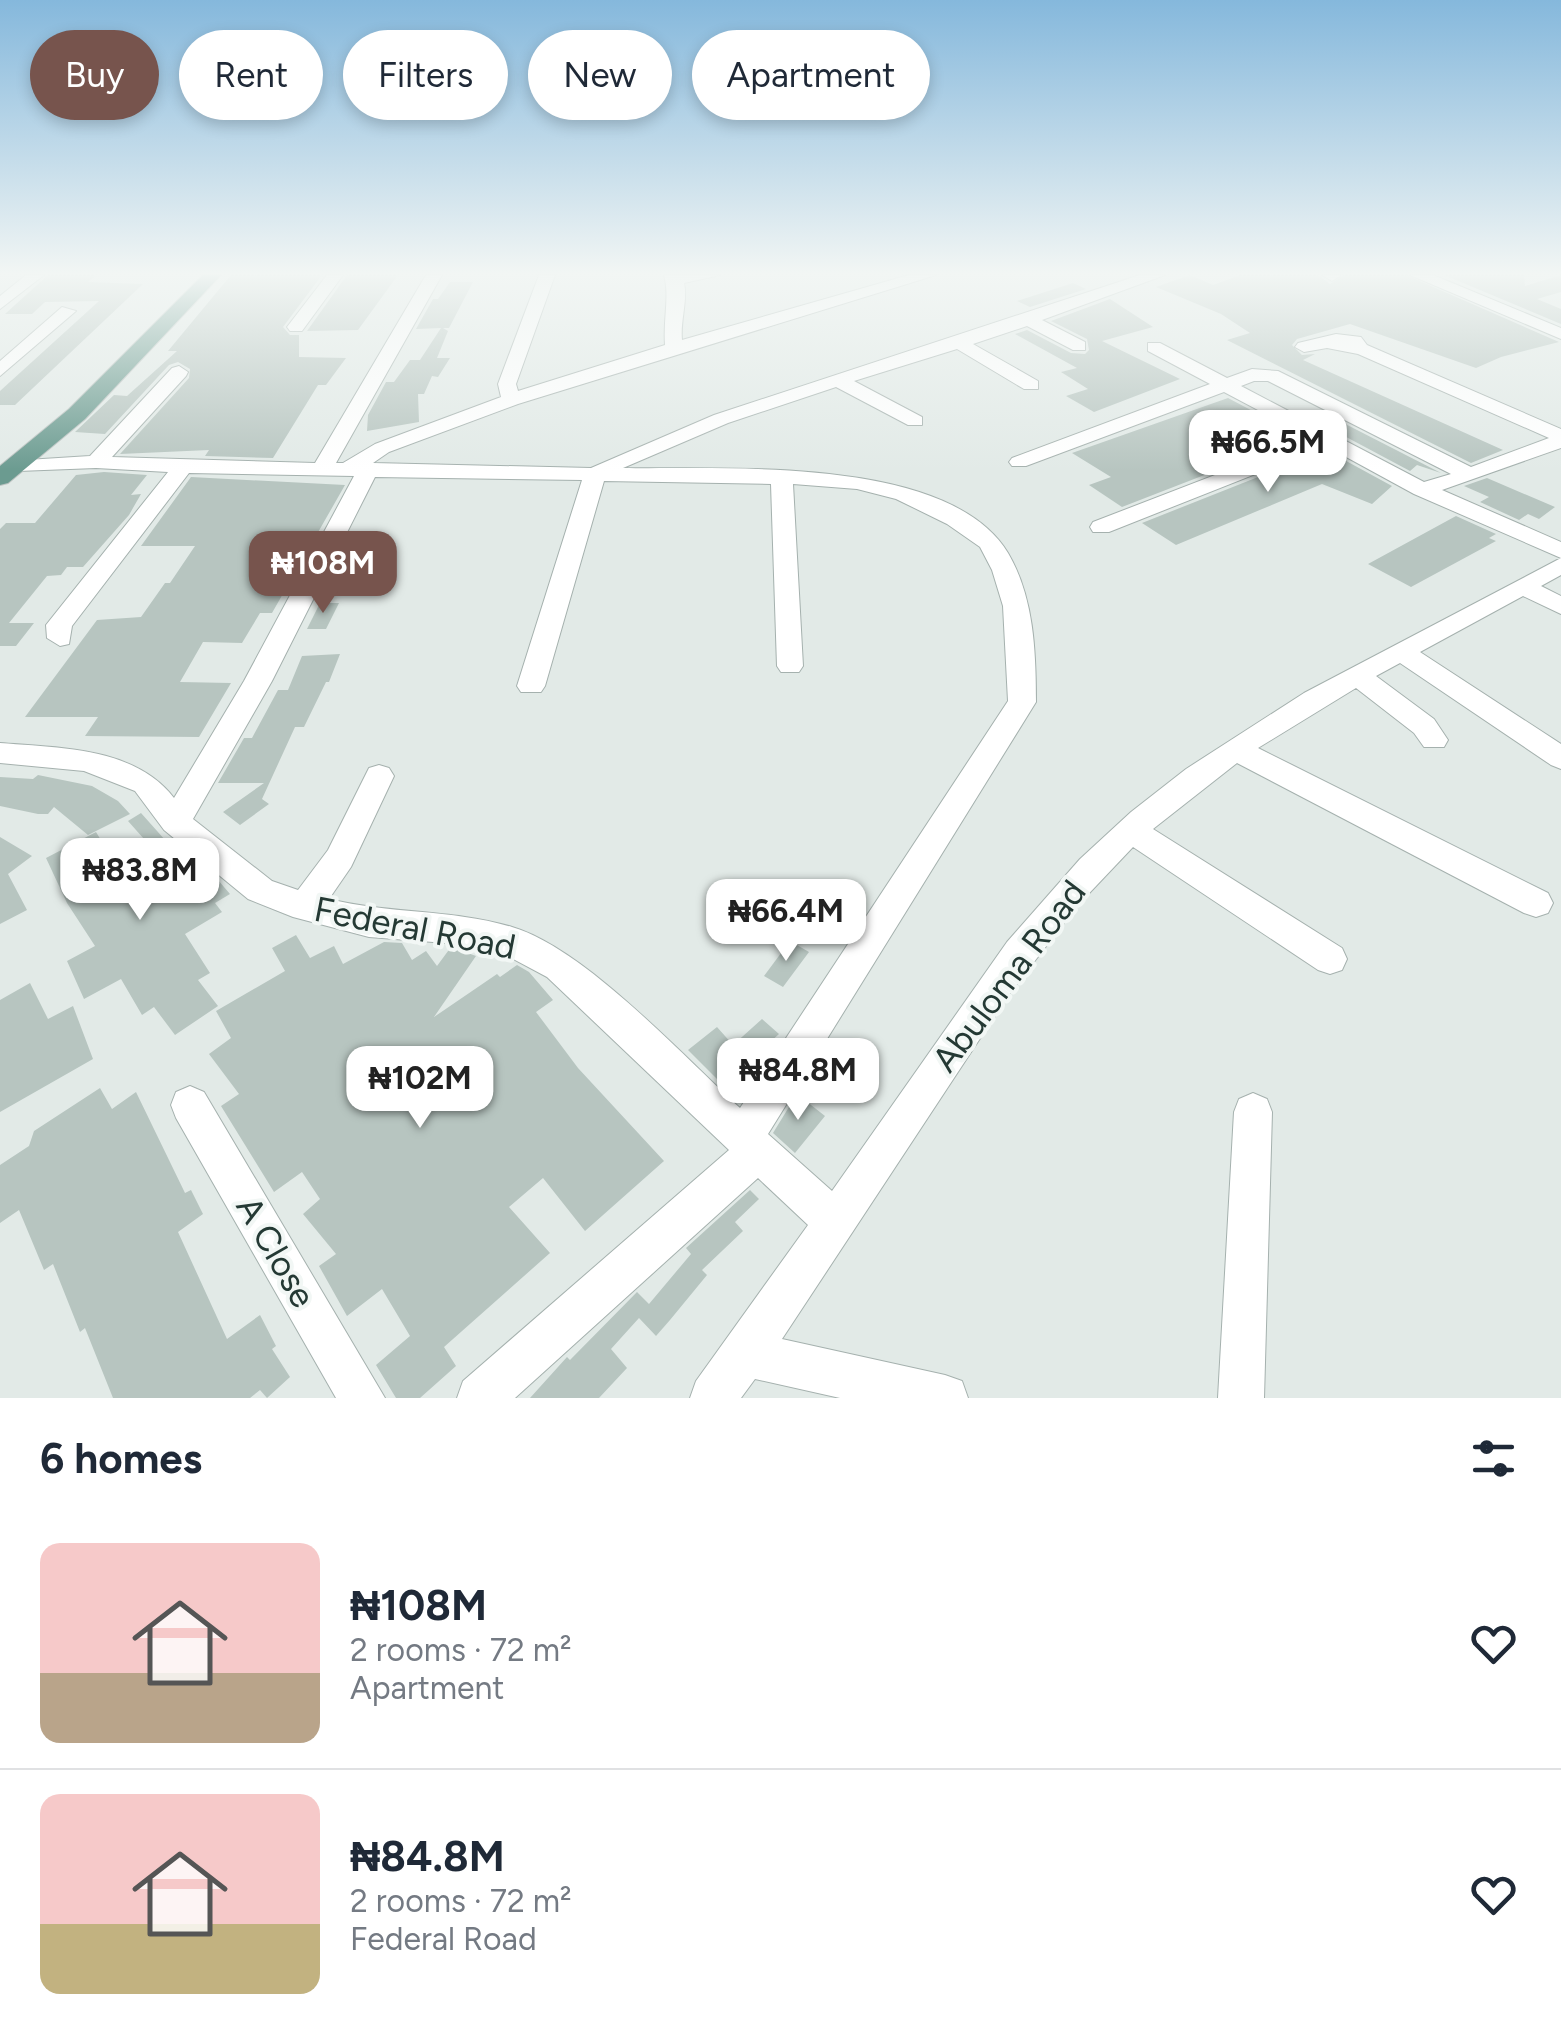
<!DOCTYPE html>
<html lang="en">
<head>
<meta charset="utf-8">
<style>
	body { margin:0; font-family:Figtree,sans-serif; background:#f2f2f3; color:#1f2937; height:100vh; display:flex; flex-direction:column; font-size:38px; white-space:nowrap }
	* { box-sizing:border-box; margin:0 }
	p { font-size:32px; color:#747a83 }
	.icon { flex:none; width:55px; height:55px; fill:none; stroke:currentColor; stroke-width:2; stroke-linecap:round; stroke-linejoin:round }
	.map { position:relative; height:1398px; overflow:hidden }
	.panel { display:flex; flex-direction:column; background:#fff; flex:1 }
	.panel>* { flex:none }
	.top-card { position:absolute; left:30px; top:30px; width:1000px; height:90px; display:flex; gap:20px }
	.price { position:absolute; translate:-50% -85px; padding:0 22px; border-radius:20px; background:#fff; color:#222; font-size:32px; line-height:65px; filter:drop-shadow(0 2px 5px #0008) }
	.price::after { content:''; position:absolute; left:50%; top:60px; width:30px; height:22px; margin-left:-15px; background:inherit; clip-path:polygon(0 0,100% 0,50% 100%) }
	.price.active { background:#77544d; color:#fff }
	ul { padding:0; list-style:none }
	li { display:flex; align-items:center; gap:30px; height:250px; padding:0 40px }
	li+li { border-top:2px solid #e0e1e3 }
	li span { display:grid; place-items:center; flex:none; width:280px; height:200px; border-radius:20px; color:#555 }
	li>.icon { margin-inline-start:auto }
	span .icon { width:120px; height:120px; fill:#fffc; stroke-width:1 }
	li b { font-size:42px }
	h2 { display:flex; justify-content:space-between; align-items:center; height:120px; padding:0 40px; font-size:42px }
	.chip { padding:0 35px; border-radius:45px; background:#fff; box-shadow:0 5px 15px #0003; font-size:35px; line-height:90px }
	.chip.active { background:#77544d; color:#fff }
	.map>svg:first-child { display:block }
</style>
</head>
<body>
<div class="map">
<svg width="1561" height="1398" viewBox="0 0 1561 1398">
	<rect width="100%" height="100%" fill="#e2eae7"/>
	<!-- building -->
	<path fill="#b7c5c0" d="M48,275H96L88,282L143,284L15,405H0V391L99,301L45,302L32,314H5Z
		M231,275H322L283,327L290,335H299V357L346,358L326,385H318L273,458L205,456L209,450L120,454L189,378L190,369L178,362L169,365L105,434L75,432L114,395L127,396L177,351H168Z
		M347,275H398L358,330L307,331Z
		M1190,275L1213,285L1240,275H1318L1330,284L1344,275H1406L1559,342L1501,357L1476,368L1350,324L1297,339L1292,345L1302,355L1315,354L1303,360L1503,450L1471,463L1227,340L1250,333L1221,314L1156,287Z
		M1444,275H1524L1525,286L1561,275V292L1537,299L1561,309V324Z
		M450,282H473L449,328H443L448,331L437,358H450L438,377L432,376L424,394H418L419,422L367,431L368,415L386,382H394L410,360H420L441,328L416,329L433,299H438Z
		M1073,283L1086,289L1030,307L1017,301Z
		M1110,299L1153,327L1102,341L1180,379L1094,412L1066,396L1088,389L1061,372L1077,368L1015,334L1027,330L1071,353L1085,354L1089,350L1087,339L1051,321Z
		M1228,398L1302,437L1122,507L1089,485L1111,477L1072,453Z
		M1318,410L1441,473L1417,465L1410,471L1305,415Z
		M1326,450L1392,486L1372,504L1322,484L1176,545L1142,523Z
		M104,472L147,475L131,495L141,494L129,515L83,567H67L61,575L47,576L9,623H34L16,646H0V529L6,523H35L76,475Z
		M191,477L345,485L272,613H260L242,643L203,642L180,682L231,683L199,737L85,736L98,717H25L97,620L141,617L165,583H170L195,546H141Z
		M1487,478L1555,507L1539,519L1528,514L1519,520L1480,502L1489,497L1464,486Z
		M1456,516L1496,534L1489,538L1496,541L1411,587L1368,564Z
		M320,603H339L326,629H307Z
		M340,654L329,682H326L304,727H295L262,799L269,804L240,825L223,812L264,783H218L244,738H252L278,690H288L302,656Z
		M38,775L92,786L118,801L130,814L88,835L54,807L48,814H38L0,806V777L33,779Z
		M141,813L207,887L218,880L230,894L215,903L222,912L185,934L210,973L198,980L218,1006L175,1035L154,1007L142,1015L121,979L84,999L67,961L95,946L67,903L46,858L96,832L113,860L144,839L128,821Z
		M0,837L32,856L8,874L27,910L0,924Z
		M296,935L310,958L334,946L343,964L384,942L402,943L412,960L426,951L437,966L451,947L476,956L434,1017L497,974L500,977L517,965L529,972L553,1000L536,1012L578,1068L664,1161L585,1231L543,1178L509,1207L550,1253L444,1347L456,1366L420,1398H396L376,1365L410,1336L382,1289L347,1316L319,1266L336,1254L303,1214L320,1199L302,1172L274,1192L221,1106L239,1094L209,1054L231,1038L216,1011L285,971L272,948Z
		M790,941L809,952L783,987L764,976Z
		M30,983L48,1019L73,1006L93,1059L0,1112V1000Z
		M762,1019L779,1034L745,1065L758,1074L739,1101L688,1050L717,1027L733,1045Z
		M100,1088L112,1109L136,1092L185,1193L191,1190L203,1214L178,1232L227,1339L260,1315L276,1346L272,1349L290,1377L267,1398L260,1390L250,1398H113L85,1328L80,1332L53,1264L44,1270L19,1210L0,1223V1165L29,1146L34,1131Z
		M797,1094L825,1116L795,1153L773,1133Z
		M750,1190L759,1199L735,1222L743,1231L702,1270L707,1275L670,1320L656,1336L639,1318L611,1349L627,1368L599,1398H530L567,1357L570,1360L637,1292L649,1304L691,1254L686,1248Z"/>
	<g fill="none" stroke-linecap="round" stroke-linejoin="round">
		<!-- minor casing -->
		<g stroke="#a5b1ae" stroke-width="2">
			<path id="minor" d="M26,275H44L0,309V296Z
				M327,275H343L302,331H290L287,327Z
				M426,275H442L336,463H343L375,444L501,397L498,384L539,275H555L516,384L518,391L665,345C663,319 670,296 664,275H720L684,283C688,300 680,321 682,340L909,275H936L518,404L389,452L373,463L591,468L714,415L1140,275H1165L1042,320L1085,342V350H1073L1027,326L973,344L1038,381V389H1024L957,349L854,381L922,417V425H908L836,387L728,423L623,468C724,470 948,454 1008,553C1034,597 1036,652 1036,702L768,1134L832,1191L1007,942L1080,859L1131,812L1186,769L1304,693L1561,558L1414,494L1326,446L1109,532H1093L1090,527L1093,522L1311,438L1224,392L1026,466H1012L1009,462L1012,458L1210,384L1148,351V343H1160L1227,378L1252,369L1278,371L1471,467L1549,438L1358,354L1327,348L1304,352L1295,347L1298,343L1336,334L1361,337L1367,345L1561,429V448L1442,490L1561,542V575L1541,586L1561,596V614L1523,596L1420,652L1561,744V769L1551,765L1400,663L1376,676L1434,719L1448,740L1444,747H1424L1414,733L1356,688L1258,748L1548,893L1553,903L1548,913L1536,917L1524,913L1237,763L1153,829L1342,948L1347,959L1342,970L1330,974L1318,970L1133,847L1078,905L1010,993L782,1339L945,1375L962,1381L968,1398H840L755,1379L741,1398H690L696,1381L808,1225L758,1178L515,1398H457L463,1381L729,1150L547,977L502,953L459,944L369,937L293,917L248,899L164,830L135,791L84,771L0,763V743C60,748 135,747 174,798L244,681L354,476L189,473L72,626L69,644L60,646L47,638L46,625L168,472L96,468L18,471L7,465L11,461L90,456L172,368L179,366L188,372L186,376L112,457L315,463ZM1254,381H1268L1451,474L1424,482L1241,386ZM375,477L582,480L517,686L521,692H541L545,686L604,481L771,484L777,666L781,672H799L803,666L793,484L857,489L896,499L947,524L980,547L992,570L1003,606L1008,701L740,1108C682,1055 584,948 512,927C452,909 389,914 329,899L351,867L394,776L389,768L379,765L369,768L328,850L298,890L272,881L193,819L272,681Z
				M1322,275H1340V276L1332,281Z
				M1410,275H1433L1561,328V339Z
				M62,307L76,311L0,376V361Z
				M190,1086L204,1092L385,1398H336L176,1118L171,1105L176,1092Z
				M1253,1093L1267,1099L1272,1112L1264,1398H1218L1234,1112L1239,1099Z"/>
		</g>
		<!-- major casing -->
		<g stroke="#bdc4c2" stroke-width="2">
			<path id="major" d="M203,275H221L85,419L8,483L0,485V466L69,409Z"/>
		</g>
		<!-- minor -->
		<use href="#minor" fill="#fff" fill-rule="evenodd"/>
		<!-- major -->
		<use href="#major" fill="#6b9b90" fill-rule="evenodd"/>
	</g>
	<!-- sky -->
	<linearGradient id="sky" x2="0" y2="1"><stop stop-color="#85b8dc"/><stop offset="0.58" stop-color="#f2f6f4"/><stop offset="1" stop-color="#f2f6f4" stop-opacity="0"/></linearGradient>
	<rect width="1561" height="471" fill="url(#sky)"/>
	<g text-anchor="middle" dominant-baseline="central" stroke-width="8" stroke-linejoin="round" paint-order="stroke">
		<!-- near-street labels -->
		<g font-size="35" fill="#243934" stroke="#f2f7f5">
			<text transform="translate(415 928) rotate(11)">Federal Road</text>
			<text transform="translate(1009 976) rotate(-53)">Abuloma Road</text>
			<text transform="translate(276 1252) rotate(60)">A Close</text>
		</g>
	</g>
</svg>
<b class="price" style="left:1268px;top:495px">₦66.5M</b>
<b class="price active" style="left:323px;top:616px">₦108M</b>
<b class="price" style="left:140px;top:923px">₦83.8M</b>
<b class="price" style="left:786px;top:964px">₦66.4M</b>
<b class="price" style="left:798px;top:1123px">₦84.8M</b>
<b class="price" style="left:420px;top:1131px">₦102M</b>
<div class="top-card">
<a class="chip active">Buy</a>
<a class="chip">Rent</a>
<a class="chip">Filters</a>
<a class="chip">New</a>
<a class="chip">Apartment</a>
</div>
</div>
<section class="panel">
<h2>6 homes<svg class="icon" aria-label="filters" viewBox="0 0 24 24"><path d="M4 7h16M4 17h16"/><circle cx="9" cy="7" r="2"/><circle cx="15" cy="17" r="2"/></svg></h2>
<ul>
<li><span style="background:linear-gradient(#f6c9c9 65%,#b9a48a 0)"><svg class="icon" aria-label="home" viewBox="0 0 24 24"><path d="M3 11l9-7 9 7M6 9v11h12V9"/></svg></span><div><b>₦108M</b><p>2 rooms · 72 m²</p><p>Apartment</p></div><svg class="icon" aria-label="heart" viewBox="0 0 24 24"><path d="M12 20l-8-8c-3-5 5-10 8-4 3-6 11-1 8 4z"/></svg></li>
<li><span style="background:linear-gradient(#f6c9c9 65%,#c2b280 0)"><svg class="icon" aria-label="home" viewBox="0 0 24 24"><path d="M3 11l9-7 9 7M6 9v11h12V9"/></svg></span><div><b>₦84.8M</b><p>2 rooms · 72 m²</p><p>Federal Road</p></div><svg class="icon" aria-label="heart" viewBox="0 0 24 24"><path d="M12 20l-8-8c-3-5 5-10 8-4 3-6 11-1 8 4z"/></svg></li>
</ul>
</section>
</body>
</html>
